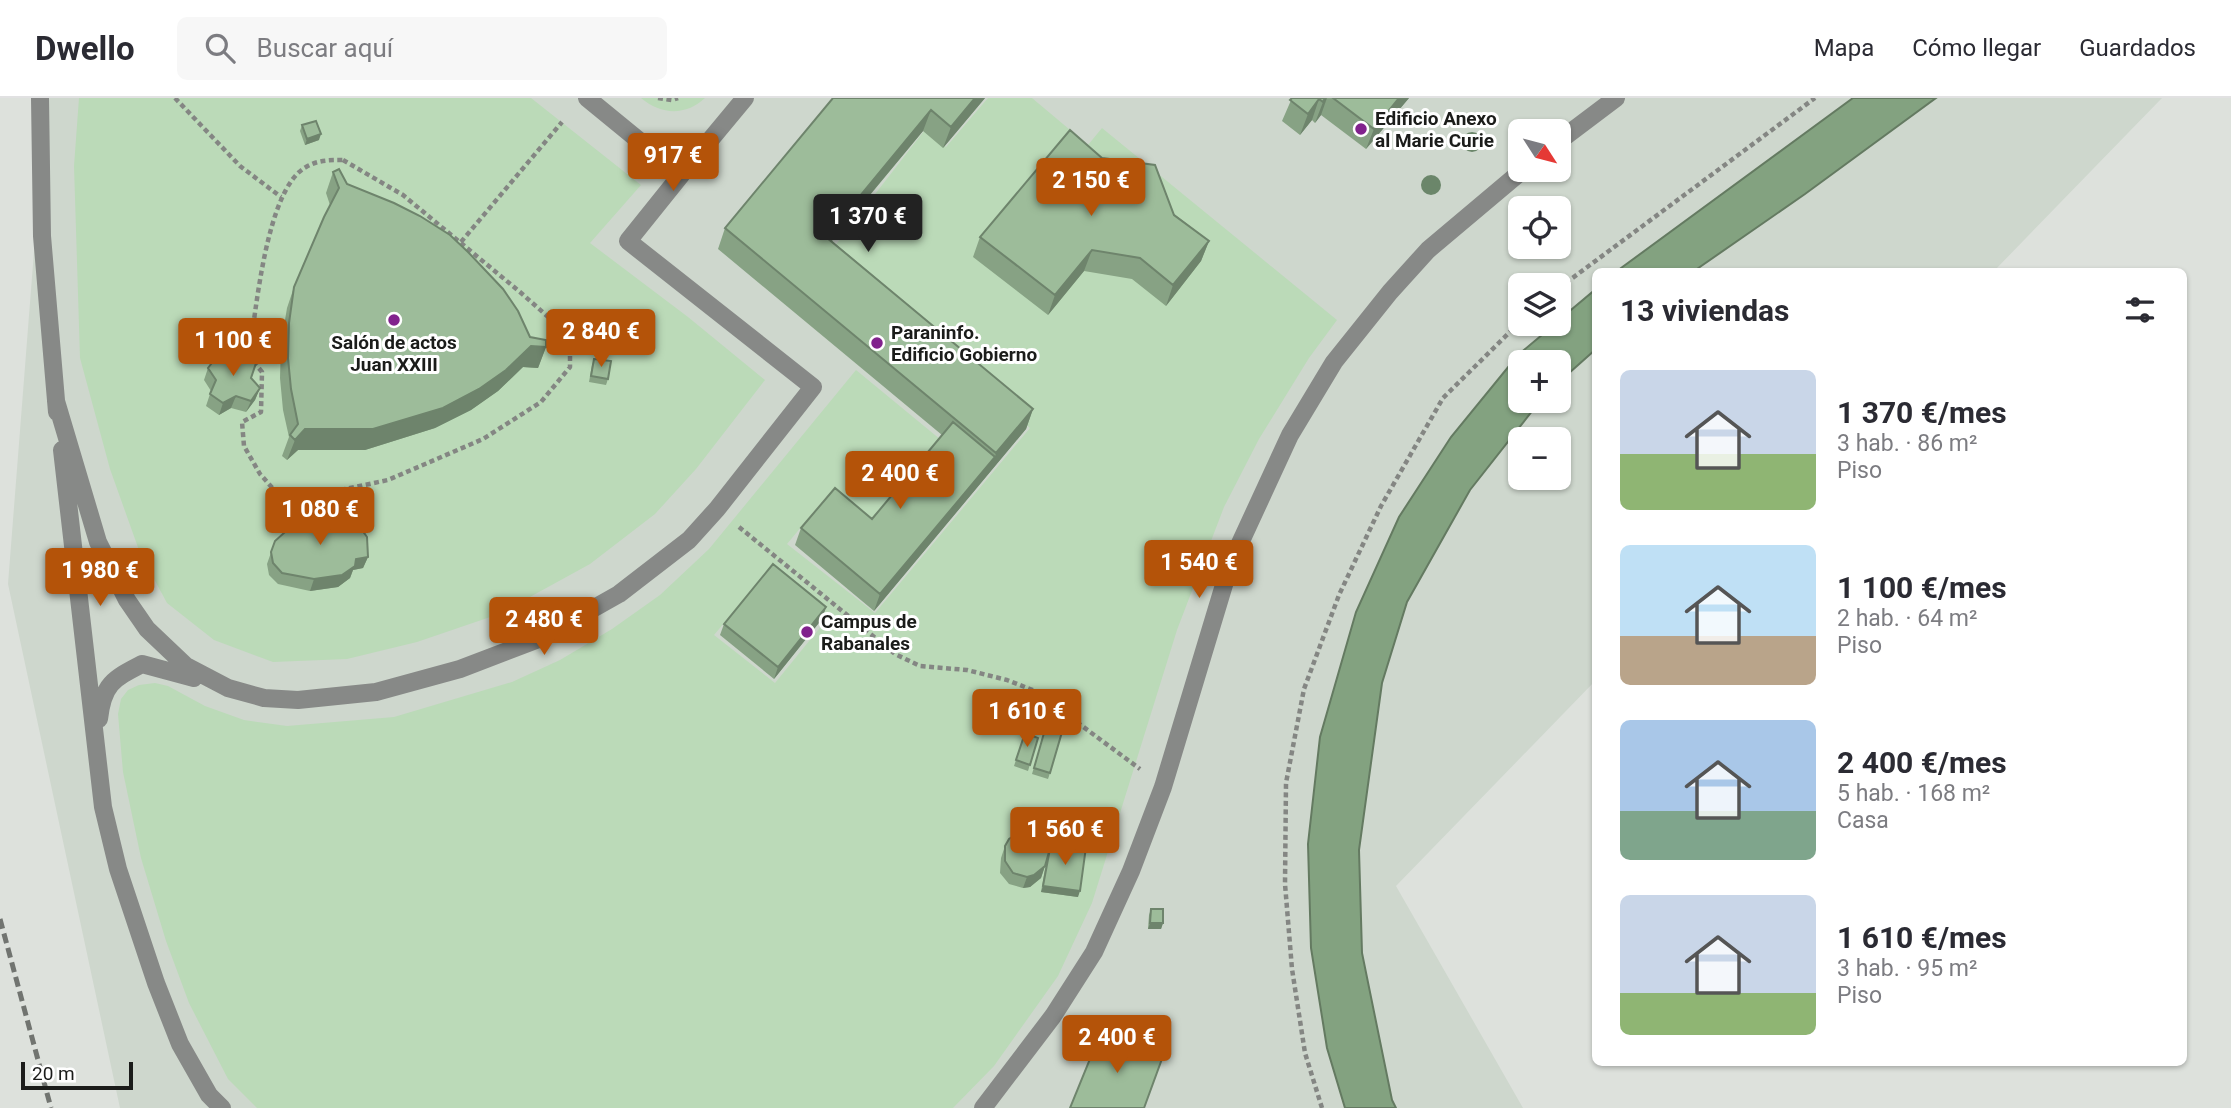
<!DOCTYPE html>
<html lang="es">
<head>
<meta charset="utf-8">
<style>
	body { margin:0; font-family:Roboto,sans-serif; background:#f7f7f7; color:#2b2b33; height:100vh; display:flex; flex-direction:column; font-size:26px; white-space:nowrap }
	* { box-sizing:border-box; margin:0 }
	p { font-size:23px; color:#7c7c81 }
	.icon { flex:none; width:38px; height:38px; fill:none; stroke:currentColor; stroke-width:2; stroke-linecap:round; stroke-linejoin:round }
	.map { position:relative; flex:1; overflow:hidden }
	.drawer { position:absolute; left:1592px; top:170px; width:595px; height:798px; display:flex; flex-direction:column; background:#fff; border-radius:10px; box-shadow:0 2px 5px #0004 }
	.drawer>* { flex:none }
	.needle { width:46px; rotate:126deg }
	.controls { position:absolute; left:1508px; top:21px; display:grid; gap:14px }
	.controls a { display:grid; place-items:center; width:63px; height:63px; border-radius:10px; background:#fff; box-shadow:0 2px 5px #0004; font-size:35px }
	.scale { position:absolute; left:21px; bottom:18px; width:112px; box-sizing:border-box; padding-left:7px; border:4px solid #1b1c1a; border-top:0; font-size:19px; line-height:24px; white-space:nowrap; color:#1b1c1a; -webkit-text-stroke:5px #fff; paint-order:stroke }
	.price { position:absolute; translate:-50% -60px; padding:0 16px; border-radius:7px; background:#b45309; color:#fff; font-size:23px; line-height:46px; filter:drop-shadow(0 2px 4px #0008) }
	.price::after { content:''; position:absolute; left:50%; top:42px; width:21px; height:16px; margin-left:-10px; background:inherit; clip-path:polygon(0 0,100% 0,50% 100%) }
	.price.on { background:#222; color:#fff }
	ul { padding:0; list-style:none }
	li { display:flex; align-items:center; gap:21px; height:175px; padding:0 28px }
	li span { display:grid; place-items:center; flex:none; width:196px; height:140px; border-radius:10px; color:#555 }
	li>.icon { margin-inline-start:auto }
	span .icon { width:84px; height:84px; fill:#fffc; stroke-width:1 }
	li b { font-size:30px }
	h2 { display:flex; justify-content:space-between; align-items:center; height:84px; padding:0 28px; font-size:30px }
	header { display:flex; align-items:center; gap:42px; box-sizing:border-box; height:98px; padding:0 35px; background:#fff; border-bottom:2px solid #e1e1e2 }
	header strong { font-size:33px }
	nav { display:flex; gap:38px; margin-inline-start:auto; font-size:24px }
	.search { width:490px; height:63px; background:#f7f7f7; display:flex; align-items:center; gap:18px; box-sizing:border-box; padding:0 24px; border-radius:10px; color:#7c7c81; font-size:26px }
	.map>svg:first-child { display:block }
</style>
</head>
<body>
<header>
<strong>Dwello</strong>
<div class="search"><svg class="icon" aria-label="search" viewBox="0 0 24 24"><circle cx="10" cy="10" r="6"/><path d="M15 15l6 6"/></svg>Buscar aquí</div>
<nav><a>Mapa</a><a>Cómo llegar</a><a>Guardados</a></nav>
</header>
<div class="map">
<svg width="2231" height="1010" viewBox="0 0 2231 1010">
	<rect width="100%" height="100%" fill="#dde1dc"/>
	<!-- built -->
	<path fill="#ced7cd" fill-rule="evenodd" d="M46,0H2162L1994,173H1596V582L1396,788L1523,1010H120L8,486ZM1521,33H1559V72H1521ZM1521,110H1559V149H1521ZM1521,187H1559V226H1521ZM1521,264H1559V303H1521ZM1521,341H1559V380H1521Z"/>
	<!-- green -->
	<path fill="#bbdab8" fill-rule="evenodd" d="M79,0H531L641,87L590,145L688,219L765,282L696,371L655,416L590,466L499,516L417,544L347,561L273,564L214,542L167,505L140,455L110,371L80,260L74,68Z
		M641,0H705C686,18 661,17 641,0Z
		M988,0H1032L1088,47L1102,30L1337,222L1309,260L1259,341L1224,409L1177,532L1092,805L1058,878L994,968L953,1010H257L228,981L189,905L166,843L141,760L123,674L118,616L121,601L128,592L139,587L155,585L168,588L205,608L244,622L287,628L394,619L512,584L560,562L612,531L660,497L709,451L856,272L941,342L865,429L827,398L787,446L875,515L1030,330L827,158L924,33L946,49ZM768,473L827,521L775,585L714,537Z"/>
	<!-- water -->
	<path fill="#83a280" stroke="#647a61" stroke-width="2" d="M1853,0H1936L1805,96L1694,173H1617Z
		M1596,191V251L1559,284V264H1521V303H1540L1470,392L1407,504L1382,585L1359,752L1362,855L1392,1002L1396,1010H1345L1327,950L1311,850L1308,746L1320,639L1356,514L1399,419L1451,339L1518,257L1555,226H1559V222Z"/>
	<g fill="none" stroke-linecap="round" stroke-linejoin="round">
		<!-- path -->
		<path stroke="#848683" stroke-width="4.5" stroke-dasharray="5 3.5" stroke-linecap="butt" d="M175,0L240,68L281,99
			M658,0L672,2L678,0
			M343,62L403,97L520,194L555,225L570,246V269L541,304L483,341L388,382L317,397L295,398L276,394L260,376L244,348L242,324L261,314L262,274L249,258C256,214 266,91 306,69C318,62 329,62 343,62Z
			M461,144L562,24
			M1559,190L1815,0
			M739,429L895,556L920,568L967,572L1007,582L1035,593L1140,671
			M1322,1010L1305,955L1292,871L1285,786L1286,685L1304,591L1339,497L1381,408L1443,300L1521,223"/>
		<!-- minor -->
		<path stroke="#878987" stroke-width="18" d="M40,0L42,138L57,314
			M587,0L681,77L745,0
			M1559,43L1616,0
			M56,303L98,444L127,502L147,531L186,568L228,590L264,600L298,602L376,594L460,571L541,540L619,496L689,442L717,411L813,289L628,143L681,77
			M62,352L103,709L118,771L156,885L180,946L209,997L222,1010
			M99,621C103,586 113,581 142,566L194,580
			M983,1010L1053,918L1094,854L1131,773L1163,689L1230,467L1290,337L1334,264L1390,194L1428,152L1523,72"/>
		<!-- rail -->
		<path stroke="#717470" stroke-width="5" stroke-dasharray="10 5" stroke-linecap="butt" d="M0,821L51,1010"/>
	</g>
	<!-- trees -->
	<g fill="#6b866a">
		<circle cx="1472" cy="44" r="10"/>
		<circle cx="1431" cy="87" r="10"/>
	</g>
	<!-- wall -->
	<path fill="#87a284" d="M833,0H985L943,50L923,33L832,143L1033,311L1026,331L874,513L795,447L801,430L872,421L942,337L718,151L725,130Z
		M1292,0H1409L1366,51L1321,17L1315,25L1312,22L1300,37L1282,23Z
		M302,27L319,42L305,47L300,33Z
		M1102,60L1209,143L1201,163L1166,208L1132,181L1084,173L1048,217L973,159L980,139Z
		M333,74L530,239L546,249L538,270L523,269L498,293L471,312L435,330L365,352H298L287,362L282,358L289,339L283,312L280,280L281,246L287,210L294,189L330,107L326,95Z
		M594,261L608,281L606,287L589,284L592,267Z
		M208,270L251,280L260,290L255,302L246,314L231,310L219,317L206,308L211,293L204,282Z
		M275,443L368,459L363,470L353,472L350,480L338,489L310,493L278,486L269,477L267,466Z
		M826,509L822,521L774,581L720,537L724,526Z
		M1046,628L1050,675L1048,681L1032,676Z
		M1025,635L1038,640L1028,673L1014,668Z
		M1051,745L1078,799L1041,794L1046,765L1041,780L1030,789L1023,790L1009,786L1000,775L1001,760L1005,748L1048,752Z
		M1151,811L1163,825L1161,831H1148L1149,817Z"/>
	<!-- shaded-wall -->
	<path fill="#6e846c" d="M975,0H985L943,50L951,29Z
		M1325,0H1327L1321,17L1315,25L1323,4Z
		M1399,0H1409L1366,51L1374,31Z
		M1319,1L1312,22L1300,37L1308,16Z
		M931,12L923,33L818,159L826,139Z
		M321,36L319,42L305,47L307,41Z
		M1209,143L1201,163L1166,208L1173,187Z
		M1092,152L1084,173L1048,217L1055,197Z
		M531,248L546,249L538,270L523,269L498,293L471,312L435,330L365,352H298L287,362L295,342L305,331Z
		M260,290L255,302L246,314L251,303Z
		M236,298L231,310L219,317L223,305Z
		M1033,311L1026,331L874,513L880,496L995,359L996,355Z
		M368,459L363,470L353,472L350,480L338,489L310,493L314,481L356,461Z
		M826,509L822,521L774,581L778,569Z
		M1045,768L1041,780L1030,789L1023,790L1027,779Z
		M1043,788L1080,793L1078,799L1041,794Z
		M1150,825H1163L1161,831H1148Z"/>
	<!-- building -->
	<path fill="#9dbc9a" stroke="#6e846c" stroke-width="2" d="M833,0H975L951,29L931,12L826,139L1033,311L996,355L725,130Z
		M1292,0H1325L1323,4L1319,1L1308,16L1290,2Z
		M1333,0H1399L1374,31Z
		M316,23L321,36L307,41L302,27Z
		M1070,32L1102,60L1155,67L1174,117L1209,143L1173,187L1140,160L1092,152L1055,197L980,139Z
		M339,71L347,86L394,105L420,118L450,137L468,154L503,191L518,213L530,239L546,242V249L531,248L506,272L479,291L443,310L373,331H305L295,342L290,337L298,326L291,291L288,260L289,225L294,189L324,119L339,90L333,74Z
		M244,255L256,265L251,280L260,290L251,303L236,298L223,305L210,296L216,282L208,270L219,256L233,262Z
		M594,261L611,263L608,281L591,278Z
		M953,324L995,359L880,496L801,430L835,390L872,421Z
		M315,415L344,419L362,432L367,439L368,459L356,461L355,468L342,477L314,481L282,475L273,465L271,454L275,443L295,425Z
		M773,466L826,509L778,569L724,526Z
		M1046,628L1062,634L1050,675L1034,670Z
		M1025,635L1038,640L1030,667L1016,662Z
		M1022,733L1037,736L1043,740L1049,754L1045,768L1034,777L1027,779L1013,775L1005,763V748L1009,741Z
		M1051,745L1086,749L1080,793L1043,788Z
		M1151,811H1163V825H1150Z
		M1103,929L1118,935L1116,940L1163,958L1144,1010H1070Z"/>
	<!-- markers -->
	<g fill="#81228d" stroke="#fff" stroke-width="2.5">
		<circle cx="1361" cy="31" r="7"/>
		<circle cx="394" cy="222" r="7"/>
		<circle cx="877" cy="245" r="7"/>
		<circle cx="807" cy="534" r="7"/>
	</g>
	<g text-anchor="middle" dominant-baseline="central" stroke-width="6" stroke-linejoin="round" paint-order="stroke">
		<!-- poi labels -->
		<g font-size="19" font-weight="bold" fill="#1b1c1a" stroke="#fff" text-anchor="start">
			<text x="1375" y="20">Edificio Anexo<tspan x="1375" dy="22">al Marie Curie</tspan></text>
			<text x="891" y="234">Paraninfo.<tspan x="891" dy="22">Edificio Gobierno</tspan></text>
			<text x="394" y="244" text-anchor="middle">Salón de actos<tspan x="394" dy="22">Juan XXIII</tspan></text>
			<text x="821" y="523">Campus de<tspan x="821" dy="22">Rabanales</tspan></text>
		</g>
	</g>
</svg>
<div class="controls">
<a><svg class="needle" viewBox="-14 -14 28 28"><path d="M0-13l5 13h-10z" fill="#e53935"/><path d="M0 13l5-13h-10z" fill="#7c7c81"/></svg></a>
<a><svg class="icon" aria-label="locate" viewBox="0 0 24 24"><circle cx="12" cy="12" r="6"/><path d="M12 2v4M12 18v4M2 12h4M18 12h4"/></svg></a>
<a><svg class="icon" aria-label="layers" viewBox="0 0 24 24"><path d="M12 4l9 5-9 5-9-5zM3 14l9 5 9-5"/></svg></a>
<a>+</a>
<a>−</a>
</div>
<div class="scale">20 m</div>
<b class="price" style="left:673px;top:95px">917 €</b>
<b class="price" style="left:1091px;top:120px">2 150 €</b>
<b class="price on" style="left:868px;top:156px">1 370 €</b>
<b class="price" style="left:601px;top:271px">2 840 €</b>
<b class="price" style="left:233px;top:280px">1 100 €</b>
<b class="price" style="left:900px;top:413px">2 400 €</b>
<b class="price" style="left:320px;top:449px">1 080 €</b>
<b class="price" style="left:1199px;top:502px">1 540 €</b>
<b class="price" style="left:100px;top:510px">1 980 €</b>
<b class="price" style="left:544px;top:559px">2 480 €</b>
<b class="price" style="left:1027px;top:651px">1 610 €</b>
<b class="price" style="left:1065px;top:769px">1 560 €</b>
<b class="price" style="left:1117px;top:977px">2 400 €</b>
<section class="drawer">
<h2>13 viviendas<svg class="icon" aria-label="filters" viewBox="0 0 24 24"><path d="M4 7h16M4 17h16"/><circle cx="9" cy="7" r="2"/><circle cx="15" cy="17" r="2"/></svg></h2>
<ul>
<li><span style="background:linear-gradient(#c9d6e8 60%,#8fb573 0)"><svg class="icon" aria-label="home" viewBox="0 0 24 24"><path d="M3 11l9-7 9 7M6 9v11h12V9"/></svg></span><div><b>1 370 €/mes</b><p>3 hab. · 86 m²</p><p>Piso</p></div></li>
<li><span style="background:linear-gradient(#bfe0f5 65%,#b9a48a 0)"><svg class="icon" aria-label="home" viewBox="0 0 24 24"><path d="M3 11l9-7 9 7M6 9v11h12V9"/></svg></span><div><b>1 100 €/mes</b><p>2 hab. · 64 m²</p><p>Piso</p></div></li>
<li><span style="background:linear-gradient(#a9c7e8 65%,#7fa58c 0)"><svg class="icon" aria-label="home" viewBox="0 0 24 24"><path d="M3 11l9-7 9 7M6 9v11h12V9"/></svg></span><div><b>2 400 €/mes</b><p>5 hab. · 168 m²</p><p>Casa</p></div></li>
<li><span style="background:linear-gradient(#c9d6e8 70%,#8fb573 0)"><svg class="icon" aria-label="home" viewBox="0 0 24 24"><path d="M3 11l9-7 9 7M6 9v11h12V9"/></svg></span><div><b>1 610 €/mes</b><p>3 hab. · 95 m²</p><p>Piso</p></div></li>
</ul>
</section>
</div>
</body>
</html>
